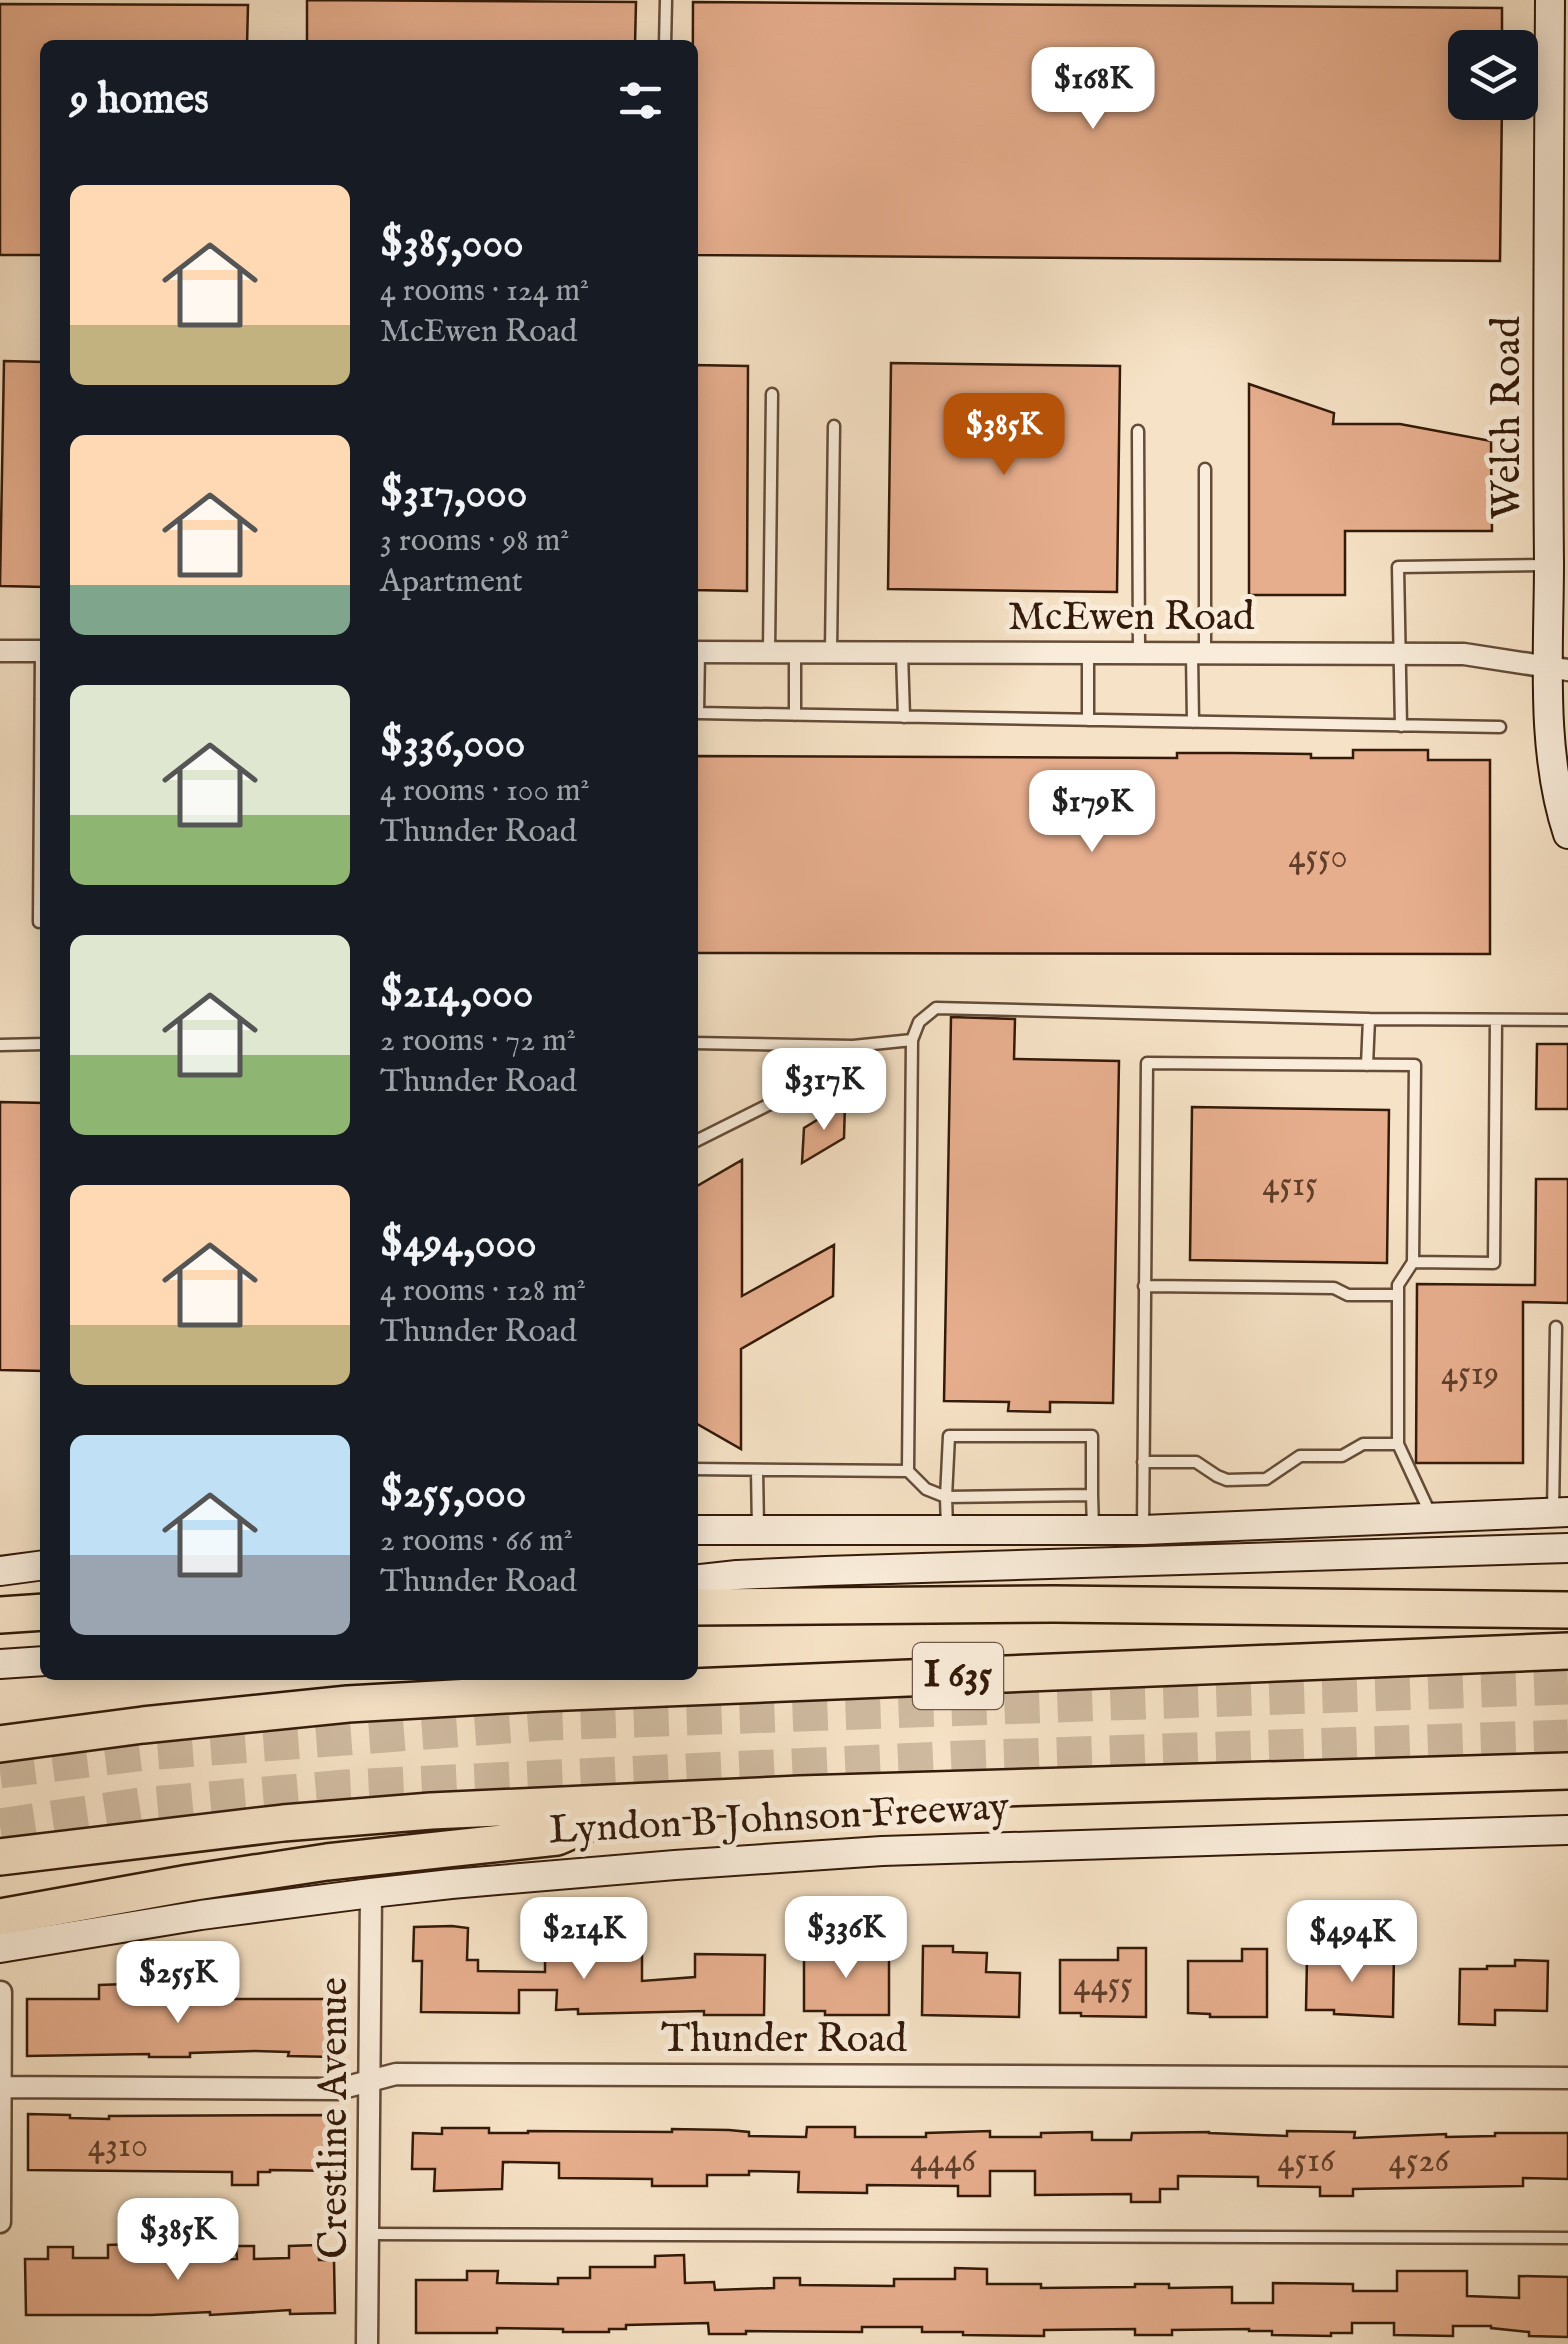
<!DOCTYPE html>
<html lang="en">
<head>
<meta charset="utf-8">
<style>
	body { margin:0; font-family:"IM FELL English",serif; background:#20242c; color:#f1f3f6; height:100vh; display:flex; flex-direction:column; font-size:38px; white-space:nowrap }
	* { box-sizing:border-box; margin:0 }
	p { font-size:32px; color:#9ea1a6 }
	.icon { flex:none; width:55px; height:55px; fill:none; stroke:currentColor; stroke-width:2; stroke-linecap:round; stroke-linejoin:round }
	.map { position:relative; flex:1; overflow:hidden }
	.drawer { position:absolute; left:40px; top:40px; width:658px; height:1640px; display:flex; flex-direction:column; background:#171b24; border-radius:15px; box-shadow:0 5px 25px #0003 }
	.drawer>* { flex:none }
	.buttons { position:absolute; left:1448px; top:30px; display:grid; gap:20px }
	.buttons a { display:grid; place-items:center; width:90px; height:90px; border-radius:15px; background:#171b24; box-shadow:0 5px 25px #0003; font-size:50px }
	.price { position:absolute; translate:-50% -85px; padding:0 22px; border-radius:20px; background:#fff; color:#222; font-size:32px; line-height:65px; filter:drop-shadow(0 2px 5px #0008) }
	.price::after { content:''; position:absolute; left:50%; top:60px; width:30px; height:22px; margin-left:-15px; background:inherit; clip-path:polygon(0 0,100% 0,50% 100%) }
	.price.current { background:#b45309; color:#fff }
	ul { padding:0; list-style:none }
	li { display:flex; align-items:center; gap:30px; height:250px; padding:0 30px }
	li span { display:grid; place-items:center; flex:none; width:280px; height:200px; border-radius:15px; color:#555 }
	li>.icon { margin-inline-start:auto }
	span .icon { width:120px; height:120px; fill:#fffc; stroke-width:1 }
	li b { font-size:42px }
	h2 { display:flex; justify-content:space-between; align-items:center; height:120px; padding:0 30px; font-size:42px }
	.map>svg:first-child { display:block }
</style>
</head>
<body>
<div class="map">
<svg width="1568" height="2344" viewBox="0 0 1568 2344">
	<rect width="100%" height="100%" fill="#f6e2c6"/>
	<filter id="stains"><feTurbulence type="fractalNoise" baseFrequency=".002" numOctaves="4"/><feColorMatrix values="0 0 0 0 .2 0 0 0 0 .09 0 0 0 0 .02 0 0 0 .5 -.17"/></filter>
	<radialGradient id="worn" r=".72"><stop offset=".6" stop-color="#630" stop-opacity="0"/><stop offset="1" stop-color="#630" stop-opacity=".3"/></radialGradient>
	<!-- building -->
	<path fill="#e7ae8e" stroke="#331a09" stroke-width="2.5" d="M307,0L636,2L635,45H307Z
		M693,2L1502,8V48H1465V102H1502L1500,261L692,255Z
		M0,4L248,5L247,45H45V255H0Z
		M4,361L45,362V587L0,586Z
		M891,363L1120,366L1117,592L888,589Z
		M692,365L748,366L747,591L692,590Z
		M1249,384L1334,413L1333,424H1400L1491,441L1492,531H1345V595H1249Z
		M1353,750H1428V760H1490V954L692,953V756L1177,758V753H1232L1311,754V758H1353Z
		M951,1017L1015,1019L1014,1059L1119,1061L1113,1403L1050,1402V1412L1008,1411L1009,1402L944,1401Z
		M1537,1044H1568V1109H1536Z
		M0,1102L45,1103V1371L0,1370Z
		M845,1103L844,1138L802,1163L804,1128Z
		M1192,1107L1389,1110L1387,1263L1190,1260Z
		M742,1160V1296L834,1245L833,1296L741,1349V1449L692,1421V1189Z
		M1536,1179H1568V1303L1523,1302V1463H1416L1417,1284L1535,1285Z
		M452,1926L468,1928L467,1960H478V1971L545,1972V1958L609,1959V1950H642V1981L695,1977V1954L765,1955L764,2015H704V2011L578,2014V2009L556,2010L557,1990H519V2013L421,2012L422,1961H413L414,1927Z
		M804,1943H833V1951L889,1952V2015H825V2011H804Z
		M923,1946H953V1952L987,1953L986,1972L1020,1973L1019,2017L922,2015Z
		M1118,1948H1146V2017L1081,2016V2013H1060V1960H1118Z
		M1242,1949H1267V2017H1210V2014L1188,2013V1961H1242Z
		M1366,1949L1394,1950L1393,2017L1334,2014V2010H1306L1307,1958L1366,1959Z
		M1515,1960L1548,1961L1547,2011L1495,2010V2025L1459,2024L1460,1969H1487V1966H1515Z
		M126,1984V1999H333V2057L288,2056L289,2052L255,2051L190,2053V2057H149V2054L27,2056V1999H99V1985Z
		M28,2114L70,2115V2118L109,2119V2116L337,2115V2171L270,2170V2172H258V2185H232V2172L28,2170Z
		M807,2127H855V2137H926V2133L990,2131V2137H1041V2133L1092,2132V2140H1131L1132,2133L1209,2132V2133L1287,2136V2131L1355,2132L1354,2138L1446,2134V2137L1495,2136V2133H1568V2179L1523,2178V2186L1353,2189V2196H1320V2187L1258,2186V2177L1178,2176V2189H1160V2202H1131V2194L1035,2195V2171H990V2196H958V2186L867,2185V2193L798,2192L799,2172L749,2171V2175H707V2186H652V2179L559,2178V2163L503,2162L502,2189L434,2191L435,2169H412L413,2133L442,2134V2128H489V2133H528V2131L672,2132V2129L729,2130L749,2132V2136L806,2137Z
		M132,2244V2248L188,2247L189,2260L237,2259L236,2246H254V2259L289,2258V2246L318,2245L319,2260H334L335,2313L290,2314V2310L210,2315V2312L151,2315H26L25,2259H48V2247H73V2258H108V2245Z
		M684,2255L685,2283L714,2282L715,2290L774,2288V2278H800V2285L894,2286V2279H955V2268L987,2269V2284H1041V2288L1135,2287V2284H1169V2288L1232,2287V2303H1273V2283L1353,2284V2291H1397V2271H1467V2296L1519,2298V2276L1568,2277V2337L1529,2336V2332L1491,2328V2326H1453V2336L1394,2335V2323H1352V2333H1331V2336L1272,2335V2331H1249V2329L1172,2330V2335H1135V2329L1044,2330V2336L963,2335V2332H922V2327H862V2332L746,2331V2334H709L708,2323L626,2325V2329H609V2332H563V2329L497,2328V2333H416V2280H467V2271H498L497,2283L558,2284V2278H590V2267H655V2256Z"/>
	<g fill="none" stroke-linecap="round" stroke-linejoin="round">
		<!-- highway-tunnel -->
		<path stroke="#cfbaa0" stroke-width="35" stroke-dasharray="35 18" stroke-linecap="butt" d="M0,1771L144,1753L547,1723L1568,1687
			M0,1826L140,1805L345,1787L963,1758L1568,1737"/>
		<!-- lane casing -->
		<g stroke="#644c38" stroke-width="15">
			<path id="lane" d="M665,45L666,0
				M1138,431L1139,652
				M769,651L772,394
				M831,651L834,426
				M699,652L698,713L1500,727
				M902,653L904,717
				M1205,653V469
				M1192,654L1193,722
				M795,715V652
				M1088,720V653
				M1401,726L1398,567L1548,565
				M39,922L41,652
				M692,1043L853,1046L912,1040L919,1022L936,1008L1369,1019L1568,1020
				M0,1045L45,1044
				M1367,1065L1369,1019
				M692,1143L766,1106L818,1083L853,1046
				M1144,1286L1334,1288L1348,1295H1398
				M1143,1462H1196L1217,1476L1227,1480L1266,1479L1300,1456H1342L1363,1444H1398
				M692,1469L908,1471L926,1489L946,1497L947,1528
				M757,1470L758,1528
				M908,1471L912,1040
				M1092,1495V1436H949L946,1497L1092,1495L1093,1528
				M1553,1511L1556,1327
				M1430,1513L1398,1444V1285L1413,1262L1494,1263L1496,1020
				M1143,1529L1147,1063L1415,1065L1413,1262
				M370,2234L1568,2238"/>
		</g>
		<!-- street casing -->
		<g stroke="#644c38" stroke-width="25">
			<path id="street" d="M0,651H45
				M692,652L1464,654L1568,670
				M1,2087L339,2089L396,2074L1568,2078
				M0,2222L1,1992
				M367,2344L371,1893"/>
		</g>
		<!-- secondary casing -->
		<g stroke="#331a09" stroke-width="32">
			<path id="secondary" d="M1550,0C1549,188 1547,375 1549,562C1549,650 1540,750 1568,834
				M692,1530H1143L1568,1512
				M0,1571L45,1565
				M692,1580L737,1575L826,1571L1568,1548
				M0,1664L45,1661
				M0,1948L201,1915L371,1893L451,1884L675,1865L882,1851L1568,1830"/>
		</g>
		<!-- highway casing -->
		<g stroke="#331a09" stroke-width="40">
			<path id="highway" d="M692,1607L1054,1604L1568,1610
				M0,1615L45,1612
				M0,1744L143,1725L348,1704L542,1693L1568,1651
				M0,1857L283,1823L431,1811L800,1794L1568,1771
				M0,1917L189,1883L327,1862L557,1837L617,1811"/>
		</g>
		<!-- lane -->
		<use href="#lane" stroke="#f9ecda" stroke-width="10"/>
		<!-- street -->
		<use href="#street" stroke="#f9ecda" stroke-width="20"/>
		<!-- secondary -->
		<use href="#secondary" stroke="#f9ecda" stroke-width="28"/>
		<!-- highway -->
		<use href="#highway" stroke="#f6e2c6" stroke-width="35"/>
	</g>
	<g text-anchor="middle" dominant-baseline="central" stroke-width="10" stroke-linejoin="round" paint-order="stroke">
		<!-- number labels -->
		<g font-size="35" fill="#603f2a">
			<text x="1318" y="857">4550</text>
			<text x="1290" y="1185">4515</text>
			<text x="1470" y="1374">4519</text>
			<text x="1103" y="1985">4455</text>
			<text x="118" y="2146">4310</text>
			<text x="943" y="2161">4446</text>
			<text x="1306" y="2161">4516</text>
			<text x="1419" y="2161">4526</text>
		</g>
		<!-- shield labels -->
		<rect fill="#f9ecda" stroke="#6e5948" stroke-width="2.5" x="913" y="1643" width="90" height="66" rx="8"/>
		<g font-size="38" font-weight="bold" fill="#331a09">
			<text x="958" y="1676">I 635</text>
		</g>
		<!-- street labels -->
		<g font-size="40" fill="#331a09" stroke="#f9ecda">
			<text transform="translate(1508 418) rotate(-90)">Welch Road</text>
			<text x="1131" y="618">McEwen Road</text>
			<text transform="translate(779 1820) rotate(-3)">Lyndon B Johnson Freeway</text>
			<text x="784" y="2040">Thunder Road</text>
			<text transform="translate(335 2118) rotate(-90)">Crestline Avenue</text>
		</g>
	</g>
	<rect width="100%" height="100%" filter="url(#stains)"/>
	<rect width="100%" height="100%" fill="url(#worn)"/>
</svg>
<div class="buttons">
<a><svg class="icon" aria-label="layers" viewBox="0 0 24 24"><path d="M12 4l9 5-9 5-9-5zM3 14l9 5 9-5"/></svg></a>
</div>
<b class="price" style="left:1093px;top:132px">$168K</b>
<b class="price current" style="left:1004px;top:478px">$385K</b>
<b class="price" style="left:1092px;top:855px">$179K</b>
<b class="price" style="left:824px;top:1133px">$317K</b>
<b class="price" style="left:846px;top:1981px">$336K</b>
<b class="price" style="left:584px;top:1982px">$214K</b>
<b class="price" style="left:1352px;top:1985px">$494K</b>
<b class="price" style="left:178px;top:2026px">$255K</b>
<b class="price" style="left:178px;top:2283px">$385K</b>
<section class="drawer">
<h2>9 homes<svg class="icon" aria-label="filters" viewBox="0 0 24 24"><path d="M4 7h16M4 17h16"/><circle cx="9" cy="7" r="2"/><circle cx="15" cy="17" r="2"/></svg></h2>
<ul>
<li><span style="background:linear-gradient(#ffd9b3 70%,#c2b280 0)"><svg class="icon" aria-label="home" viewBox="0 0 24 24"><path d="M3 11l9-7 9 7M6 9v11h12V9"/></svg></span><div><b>$385,000</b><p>4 rooms · 124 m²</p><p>McEwen Road</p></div></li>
<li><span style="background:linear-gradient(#ffd9b3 75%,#7fa58c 0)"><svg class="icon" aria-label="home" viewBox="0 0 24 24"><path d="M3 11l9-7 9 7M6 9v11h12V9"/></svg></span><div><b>$317,000</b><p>3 rooms · 98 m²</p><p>Apartment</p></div></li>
<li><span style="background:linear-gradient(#dfe7d0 65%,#8fb573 0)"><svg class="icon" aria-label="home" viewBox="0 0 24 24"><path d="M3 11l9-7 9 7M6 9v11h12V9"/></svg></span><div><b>$336,000</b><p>4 rooms · 100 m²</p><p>Thunder Road</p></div></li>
<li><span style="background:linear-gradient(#dfe7d0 60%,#8fb573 0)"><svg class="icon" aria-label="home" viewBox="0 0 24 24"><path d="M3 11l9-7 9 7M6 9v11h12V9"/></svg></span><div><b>$214,000</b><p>2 rooms · 72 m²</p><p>Thunder Road</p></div></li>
<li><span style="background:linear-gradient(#ffd9b3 70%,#c2b280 0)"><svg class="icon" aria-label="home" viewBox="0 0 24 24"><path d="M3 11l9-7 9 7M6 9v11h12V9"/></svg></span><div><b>$494,000</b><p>4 rooms · 128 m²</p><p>Thunder Road</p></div></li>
<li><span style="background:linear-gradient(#bfe0f5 60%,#9aa5b1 0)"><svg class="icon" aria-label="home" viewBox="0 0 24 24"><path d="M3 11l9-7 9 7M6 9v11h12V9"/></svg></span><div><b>$255,000</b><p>2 rooms · 66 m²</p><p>Thunder Road</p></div></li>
</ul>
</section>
</div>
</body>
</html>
